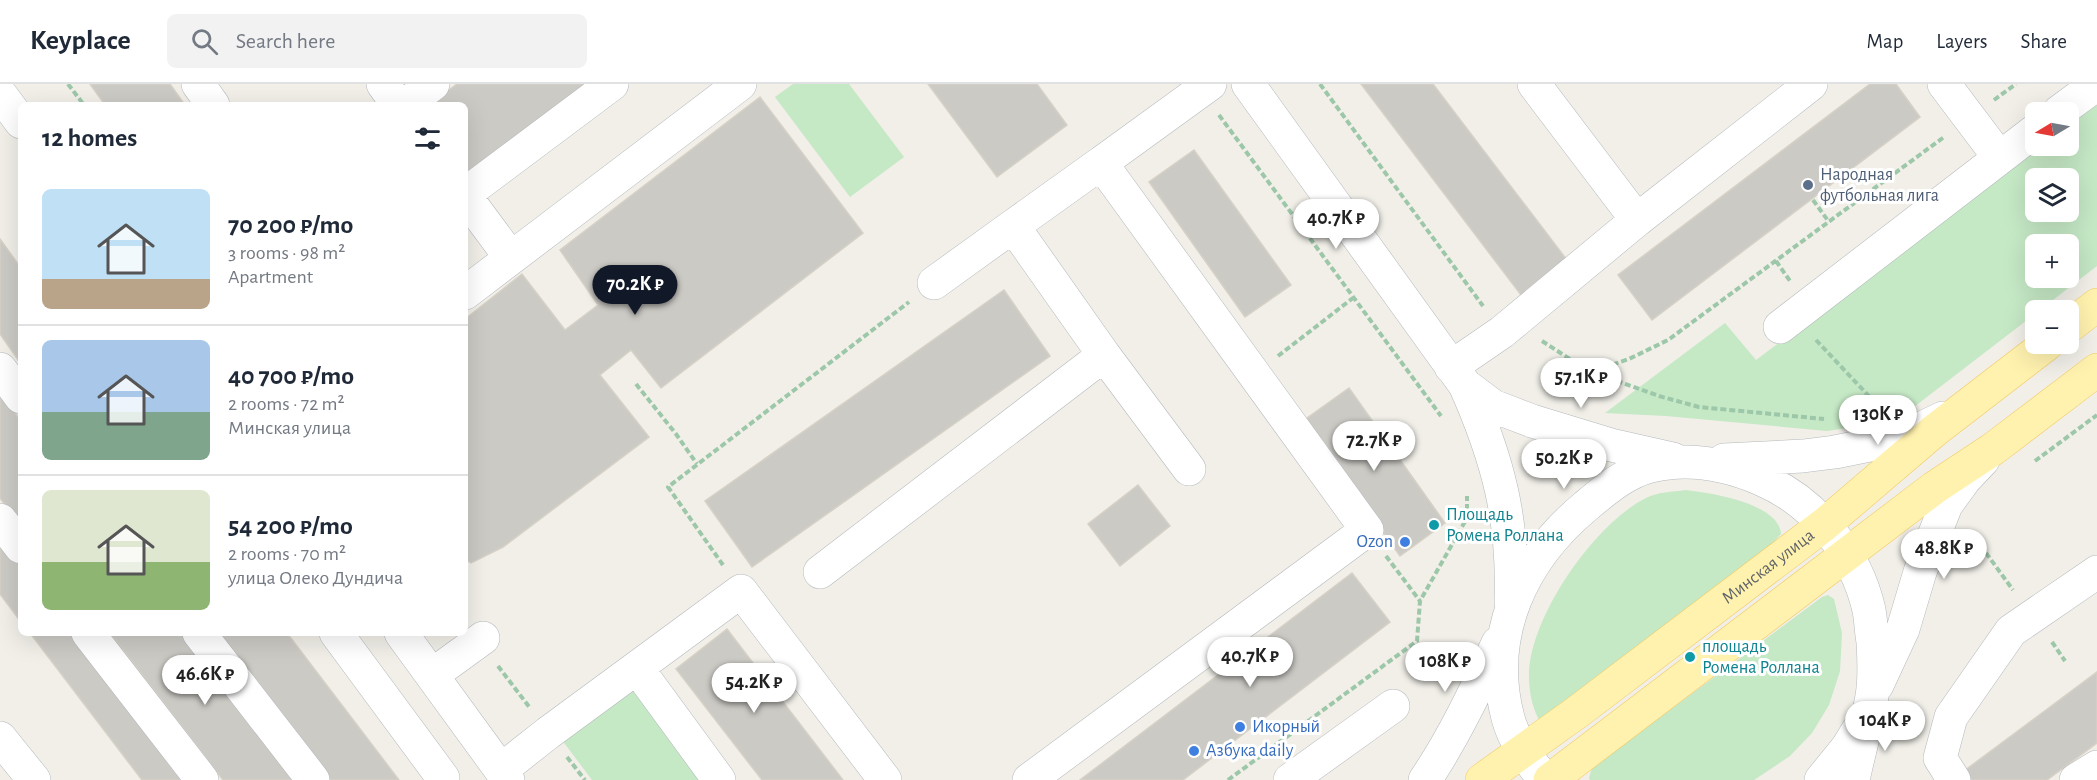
<!DOCTYPE html>
<html lang="en">
<head>
<meta charset="utf-8">
<style>
	body { margin:0; font-family:"Alegreya Sans",sans-serif; background:#f2f2f3; color:#1f2937; height:100vh; display:flex; flex-direction:column; font-size:22px; white-space:nowrap }
	* { box-sizing:border-box; margin:0 }
	p { font-size:20px; color:#747a83 }
	.icon { flex:none; width:33px; height:33px; fill:none; stroke:currentColor; stroke-width:2; stroke-linecap:round; stroke-linejoin:round }
	.map { position:relative; flex:1; overflow:hidden }
	.sheet { position:absolute; left:18px; top:18px; width:450px; height:534px; display:flex; flex-direction:column; background:#fff; border-radius:9px; box-shadow:0 6px 24px #0002 }
	.sheet>* { flex:none }
	.needle { width:39px; rotate:260deg }
	.fabs { position:absolute; left:2025px; top:18px; display:grid; gap:12px }
	.fabs a { display:grid; place-items:center; width:54px; height:54px; border-radius:9px; background:#fff; box-shadow:0 6px 24px #0002; font-size:30px }
	.price { position:absolute; translate:-50% -51px; padding:0 14px; border-radius:21px; background:#fff; color:#222; font-size:20px; line-height:39px; filter:drop-shadow(0 2px 3px #0008) }
	.price::after { content:''; position:absolute; left:50%; top:36px; width:18px; height:14px; margin-left:-9px; background:inherit; clip-path:polygon(0 0,100% 0,50% 100%) }
	.price.on { background:#111827; color:#fff }
	ul { padding:0; list-style:none }
	li { display:flex; align-items:center; gap:18px; height:150px; padding:0 24px }
	li+li { border-top:2px solid #e0e1e3 }
	li span { display:grid; place-items:center; flex:none; width:168px; height:120px; border-radius:9px; color:#555 }
	li>.icon { margin-inline-start:auto }
	span .icon { width:72px; height:72px; fill:#fffc; stroke-width:1 }
	li b { font-size:26px }
	h2 { display:flex; justify-content:space-between; align-items:center; height:72px; padding:0 24px; font-size:26px }
	header { display:flex; align-items:center; gap:36px; box-sizing:border-box; height:84px; padding:0 30px; background:#fff; border-bottom:2px solid #e0e1e3 }
	header strong { font-size:28px }
	nav { display:flex; gap:33px; margin-inline-start:auto; font-size:21px }
	.search { width:420px; height:54px; background:#f2f2f3; display:flex; align-items:center; gap:15px; box-sizing:border-box; padding:0 21px; border-radius:9px; color:#747a83; font-size:22px }
	.map>svg:first-child { display:block }
</style>
</head>
<body>
<header>
<strong>Keyplace</strong>
<div class="search"><svg class="icon" aria-label="search" viewBox="0 0 24 24"><circle cx="10" cy="10" r="6"/><path d="M15 15l6 6"/></svg>Search here</div>
<nav><a>Map</a><a>Layers</a><a>Share</a></nav>
</header>
<div class="map">
<svg width="2097" height="696" viewBox="0 0 2097 696">
	<rect width="100%" height="100%" fill="#f1efe8"/>
	<!-- green -->
	<path fill="#c5e8c5" fill-rule="evenodd" d="M793,0H849L904,73L850,113L775,13Z
		M2097,18V182L2040,226H2036L2035,230L1910,326L1887,338L1827,347L1666,332L1605,329L1725,239L1756,276L2040,62H2068L2069,40ZM2036,94H2068V128H2036ZM2036,160H2068V194H2036Z
		M1686,406C1710,409 1779,419 1781,450L1772,460L1539,636C1532,622 1529,608 1529,592C1529,534 1594,440 1646,414C1658,408 1672,408 1686,406Z
		M1828,511L1834,515L1842,549L1840,587L1829,621L1812,649L1790,672L1754,696H1590L1589,694L1592,684L1822,513Z
		M634,594L711,696H592L559,652Z"/>
	<!-- building -->
	<path fill="#cccac5" stroke="#d6d1c6" stroke-width="1.5" d="M90,0H170L185,21H105Z
		M457,0H587L469,88L465,83V21H429Z
		M928,0H1037L1067,41L997,93Z
		M1361,0H1433L1567,176L1521,211Z
		M1870,0H1896L1920,33L1652,236L1618,191Z
		M760,13L863,149L661,304L631,266L600,291L649,353L503,463L471,479L465,475V235L522,190L565,246L598,221L560,166Z
		M1194,66L1291,201L1245,233L1149,98Z
		M0,155L21,184V280L0,250Z
		M1004,206L1050,272L752,483L705,417Z
		M1349,304L1445,439L1400,472L1303,337Z
		M0,310L21,337V441L0,414Z
		M1138,401L1170,442L1120,482L1088,440Z
		M0,455L21,482V538L0,510Z
		M1352,489L1390,538L1183,696H1080Z
		M727,545L843,696H762L676,585Z
		M30,549H73L186,696H142Z
		M110,549H188L301,696H223Z
		M213,549H287L399,696H324Z
		M2097,588V659L2047,696H1971L1964,687Z"/>
	<g fill="none" stroke-linecap="round" stroke-linejoin="round">
		<!-- minor casing -->
		<g stroke="#b5b8bc" stroke-width="34">
			<path id="minor" d="M198,0L213,21
				M383,0L398,21
				M1248,0L1465,301C1498,375 1514,436 1511,518
				M1534,0L1637,136
				M1944,0L1999,73
				M0,10L21,38
				M405,21L433,0
				M2059,28L2097,0
				M465,110L612,0
				M465,112L511,174
				M934,199L1013,142
				M465,209L740,0
				M1780,243L2036,46
				M1104,271L1189,385
				M1451,283L1502,248L1637,136L1811,0
				M0,285L21,313
				M1465,301L1493,322L1532,337L1611,361L1673,375
				M1724,376L1803,372L1835,368L1899,355L1943,334
				M0,436L21,463
				M820,488L1104,271L1013,142L1101,79
				M88,549L202,696
				M199,549L313,696
				M336,549L443,694
				M401,549L508,696
				M637,584L719,696
				M432,591L483,554
				M1877,601L1903,545L1920,488L1946,421L1965,395L1983,376
				M0,654L34,696
				M501,686L548,649L741,507L885,696
				M1029,696L1367,446L1101,79L1210,0
				M1290,696L1393,622
				M1425,696C1454,653 1476,606 1498,559
				M1545,696C1530,678 1514,657 1508,634C1486,551 1522,475 1586,422C1605,406 1626,388 1651,382C1688,373 1726,380 1761,395C1815,418 1856,469 1869,526C1871,537 1871,547 1873,558C1874,575 1875,595 1872,612C1867,640 1859,668 1853,696
				M1821,696L1847,664L1858,646
				M1954,696L1940,674L1951,633L2011,547L2097,488
				M2076,696L2097,683"/>
		</g>
		<!-- major casing -->
		<g stroke="#f2c960" stroke-width="34">
			<g id="major">
				<path d="M2068,243L2097,221"/>
				<path id="s1" d="M1482,696L1576,629L1825,440L1934,347L2047,260"/>
				<path d="M1550,696L1934,404L1993,365L2097,286"/>
			</g>
		</g>
		<!-- path -->
		<path stroke="#9cc7a9" stroke-width="4" stroke-dasharray="6 3" stroke-linecap="butt" d="M68,0L84,21
			M1320,0L1483,222
			M1994,16L2016,0
			M1219,31L1441,332
			M1813,116L1829,138
			M1776,177L1790,197
			M1816,256L1881,325
			M1542,257L1590,288L1629,275L1668,256L1944,53
			M1278,272L1353,214
			M1591,288L1659,312L1699,323L1824,335
			M636,300L676,350L697,380
			M2035,377L2097,331
			M1970,447L2013,506
			M1386,472L1420,517
			M723,481L668,403L909,218
			M2052,558L2065,577
			M498,582L530,624
			M567,673L585,696
			M1228,696L1417,557L1420,517L1467,434V412"/>
		<!-- minor -->
		<use href="#minor" stroke="#fff" stroke-width="33"/>
		<!-- major -->
		<use href="#major" stroke="#fff2af" stroke-width="33"/>
	</g>
	<!-- markers -->
	<circle fill="#5c6f8a" stroke="#fff" stroke-width="2" cx="1808" cy="101" r="6"/>
	<g fill="#0f9aa8" stroke="#fff" stroke-width="2">
		<circle cx="1434" cy="441" r="6"/>
		<circle cx="1690" cy="573" r="6"/>
	</g>
	<g fill="#3f7fe0" stroke="#fff" stroke-width="2">
		<circle cx="1405" cy="458" r="6"/>
		<circle cx="1240" cy="643" r="6"/>
		<circle cx="1194" cy="667" r="6"/>
	</g>
	<g text-anchor="middle" dominant-baseline="central" stroke-width="6" stroke-linejoin="round" paint-order="stroke">
		<!-- service labels -->
		<g font-size="18" fill="#4e5e75" stroke="#fff" text-anchor="start">
			<text x="1820" y="91">Народная<tspan x="1820" dy="21">футбольная лига</tspan></text>
		</g>
		<!-- culture labels -->
		<g font-size="18" fill="#0d838f" stroke="#fff" text-anchor="start">
			<text x="1446" y="431">Площадь<tspan x="1446" dy="21">Ромена Роллана</tspan></text>
			<text x="1702" y="563">площадь<tspan x="1702" dy="21">Ромена Роллана</tspan></text>
		</g>
		<!-- shop labels -->
		<g font-size="18" fill="#366cbe" stroke="#fff" text-anchor="start">
			<text x="1393" y="458" text-anchor="end">Ozon</text>
			<text x="1252" y="643">Икорный</text>
			<text x="1206" y="667">Азбука daily</text>
		</g>
		<!-- street labels -->
		<g font-size="18" fill="#5f6368" stroke="#fff">
			<text stroke="none"><textPath href="#s1" startOffset="357">Минская улица</textPath></text>
		</g>
	</g>
</svg>
<div class="fabs">
<a><svg class="needle" viewBox="-14 -14 28 28"><path d="M0-13l5 13h-10z" fill="#e53935"/><path d="M0 13l5-13h-10z" fill="#747a83"/></svg></a>
<a><svg class="icon" aria-label="layers" viewBox="0 0 24 24"><path d="M12 4l9 5-9 5-9-5zM3 14l9 5 9-5"/></svg></a>
<a>+</a>
<a>−</a>
</div>
<b class="price" style="left:1336px;top:166px">40.7K ₽</b>
<b class="price on" style="left:635px;top:232px">70.2K ₽</b>
<b class="price" style="left:1581px;top:325px">57.1K ₽</b>
<b class="price" style="left:1878px;top:362px">130K ₽</b>
<b class="price" style="left:1374px;top:388px">72.7K ₽</b>
<b class="price" style="left:1564px;top:406px">50.2K ₽</b>
<b class="price" style="left:1944px;top:496px">48.8K ₽</b>
<b class="price" style="left:1250px;top:604px">40.7K ₽</b>
<b class="price" style="left:1445px;top:609px">108K ₽</b>
<b class="price" style="left:205px;top:622px">46.6K ₽</b>
<b class="price" style="left:754px;top:630px">54.2K ₽</b>
<b class="price" style="left:1885px;top:668px">104K ₽</b>
<section class="sheet">
<h2>12 homes<svg class="icon" aria-label="filters" viewBox="0 0 24 24"><path d="M4 7h16M4 17h16"/><circle cx="9" cy="7" r="2"/><circle cx="15" cy="17" r="2"/></svg></h2>
<ul>
<li><span style="background:linear-gradient(#bfe0f5 75%,#b9a48a 0)"><svg class="icon" aria-label="home" viewBox="0 0 24 24"><path d="M3 11l9-7 9 7M6 9v11h12V9"/></svg></span><div><b>70 200 ₽/mo</b><p>3 rooms · 98 m²</p><p>Apartment</p></div></li>
<li><span style="background:linear-gradient(#a9c7e8 60%,#7fa58c 0)"><svg class="icon" aria-label="home" viewBox="0 0 24 24"><path d="M3 11l9-7 9 7M6 9v11h12V9"/></svg></span><div><b>40 700 ₽/mo</b><p>2 rooms · 72 m²</p><p>Минская улица</p></div></li>
<li><span style="background:linear-gradient(#dfe7d0 60%,#8fb573 0)"><svg class="icon" aria-label="home" viewBox="0 0 24 24"><path d="M3 11l9-7 9 7M6 9v11h12V9"/></svg></span><div><b>54 200 ₽/mo</b><p>2 rooms · 70 m²</p><p>улица Олеко Дундича</p></div></li>
</ul>
</section>
</div>
</body>
</html>
